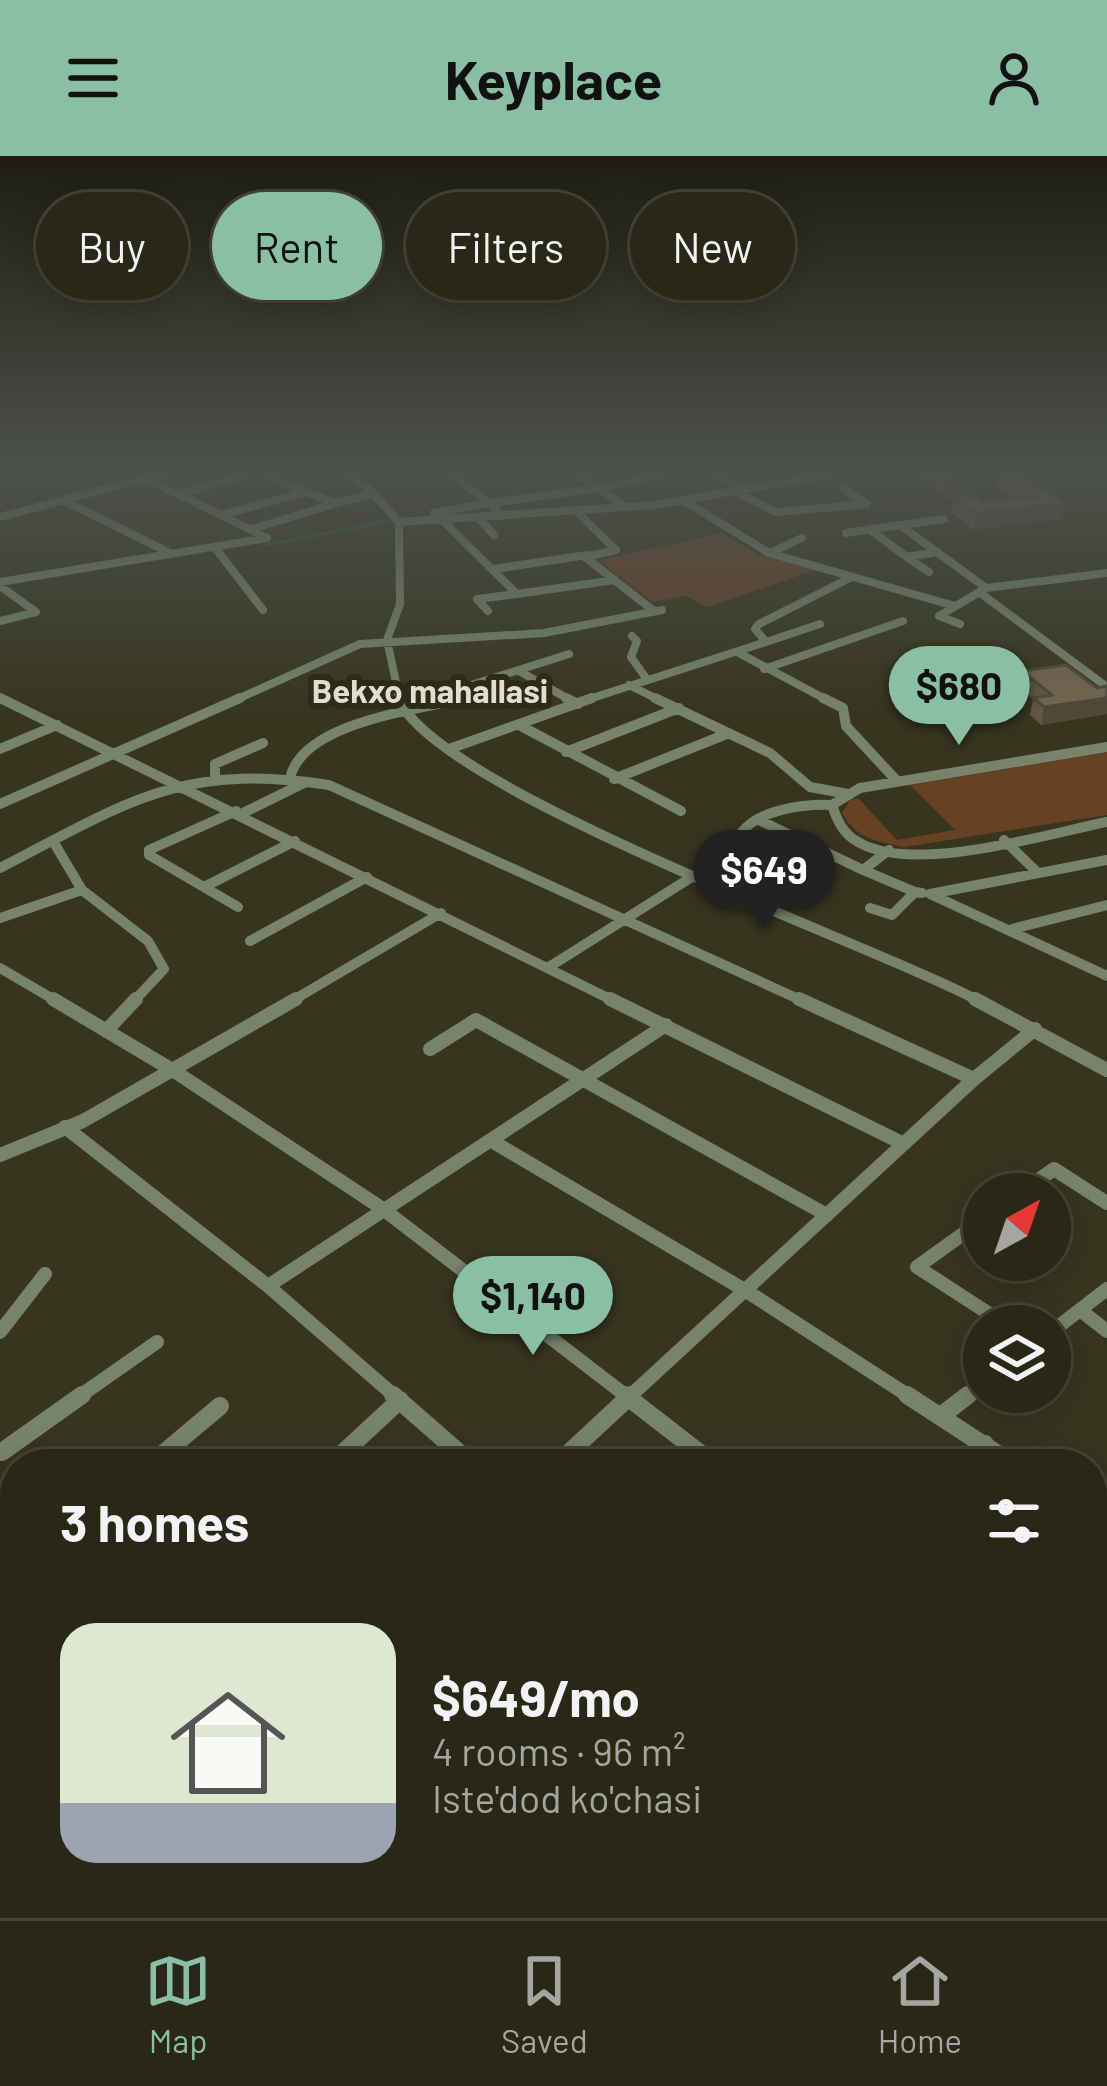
<!DOCTYPE html>
<html lang="en">
<head>
<meta charset="utf-8">
<style>
	body { margin:0; font-family:Barlow,sans-serif; background:#353423; color:#f1f3f6; height:100vh; display:flex; flex-direction:column; font-size:45px; white-space:nowrap }
	* { box-sizing:border-box; margin:0 }
	p { font-size:39px; color:#a5a6a1 }
	.icon { flex:none; width:66px; height:66px; fill:none; stroke:currentColor; stroke-width:2; stroke-linecap:round; stroke-linejoin:round }
	.map { position:relative; flex:1; overflow:hidden }
	.drawer { position:absolute; left:0px; top:1293px; width:1107px; height:471px; display:flex; flex-direction:column; background:#292816; border-radius:48px 48px 0 0; box-shadow:0 6px 30px #0003,0 0 0 3px #454435 }
	.drawer>* { flex:none }
	.banner { position:absolute; left:36px; top:36px; width:1035px; height:108px; display:flex; gap:24px }
	.needle { width:78px; rotate:40deg }
	.tools { position:absolute; left:963px; top:1017px; display:grid; gap:24px }
	.tools a { display:grid; place-items:center; width:108px; height:108px; border-radius:50%; background:#292816; box-shadow:0 6px 30px #0003,0 0 0 3px #454435; font-size:60px }
	.price { position:absolute; translate:-50% -102px; padding:0 27px; border-radius:42px; background:#8abfa5; color:#111; font-size:39px; line-height:78px; filter:drop-shadow(0 3px 6px #0008) }
	.price::after { content:''; position:absolute; left:50%; top:72px; width:36px; height:27px; margin-left:-18px; background:inherit; clip-path:polygon(0 0,100% 0,50% 100%) }
	.price.selected { background:#222; color:#fff }
	ul { padding:0; list-style:none }
	li { display:flex; align-items:center; gap:36px; height:300px; padding:0 60px }
	li+li { border-top:3px solid #454435 }
	li span { display:grid; place-items:center; flex:none; width:336px; height:240px; border-radius:36px; color:#555 }
	li>.icon { margin-inline-start:auto }
	span .icon { width:144px; height:144px; fill:#fffc; stroke-width:1 }
	li b { font-size:51px }
	h2 { display:flex; justify-content:space-between; align-items:center; height:144px; padding:0 60px; font-size:51px }
	.tag { padding:0 42px; border-radius:54px; background:#292816; box-shadow:0 6px 30px #0003,0 0 0 3px #454435; font-size:42px; line-height:108px }
	.tag.selected { background:#8abfa5; color:#111 }
	header { display:flex; justify-content:space-between; align-items:center; height:156px; padding:0 60px; background:#8abfa5; color:#111; font-size:54px; font-weight:700 }
	.tabs { display:flex; justify-content:space-around; align-items:center; height:168px; border-top:3px solid #454435; background:#292816; font-size:33px; color:#a5a6a1 }
	.tabs a { display:grid; justify-items:center; gap:6px }
	.tabs .selected { color:#8abfa5 }
	.map>svg:first-child { display:block }
</style>
</head>
<body>
<header><svg class="icon" aria-label="menu" viewBox="0 0 24 24"><path d="M4 6h16M4 12h16M4 18h16"/></svg>Keyplace<svg class="icon" aria-label="person" viewBox="0 0 24 24"><circle cx="12" cy="8" r="4"/><path d="M4 21q1-7 8-7t8 7"/></svg></header>
<div class="map">
<svg width="1107" height="1762" viewBox="0 0 1107 1762">
	<rect width="100%" height="100%" fill="#37351e"/>
	<!-- green -->
	<path fill="#674124" d="M723,377L757,398L816,414L707,451L686,440L653,446L598,404Z
		M1107,596V659L904,691C877,685 856,683 842,657L850,644L858,642L897,684L955,674L910,629Z"/>
	<g fill="none" stroke-linecap="round" stroke-linejoin="round">
		<!-- stream -->
		<path stroke="#1d5c36" stroke-width="3" d="M266,389L394,364"/>
		<!-- minor-far3 -->
		<path stroke="#77846b" stroke-width="8" d="M255,314L306,336
			M341,314L369,333L399,366L400,448L387,484L400,545
			M711,314L742,332
			M145,322L221,359L306,336L335,347L374,338
			M734,335L776,356L867,348L843,332
			M179,338L258,315
			M683,344L769,397L955,450
			M65,345L170,397
			M625,351L599,332L681,314
			M577,356L616,394L585,401
			M500,360L491,347L599,332L570,314
			M0,361L177,314
			M478,361L494,379
			M435,363L434,357L491,347L447,316
			M441,363L517,438L615,424
			M399,366L655,349L852,314
			M901,369L944,363
			M252,373L334,348
			M869,373L907,401L938,396
			M846,377L900,369L986,432
			M216,393L263,454
			M770,397L802,382
			M585,401L654,455
			M908,402L929,416
			M494,413L587,399
			M0,426L267,382L221,359
			M0,430L36,456L0,465
			M979,436L1107,531
			M488,455L477,443L517,438
			M960,468L939,460L986,432L1107,417
			M632,480L637,485L631,501L646,522
			M766,486L820,468
			M737,496L829,545
			M764,513L903,465
			M519,515L572,545
			M629,529L661,545
			M0,542L5,545
			M233,545L360,488L544,477L662,454
			M455,545L473,540L468,530L569,498
			M583,545L766,486L755,473L759,468L852,421"/>
		<!-- minor-far2 -->
		<path stroke="#77846b" stroke-width="10" d="M0,542L616,846
			M398,542C436,635 873,788 981,846
			M566,542L578,548
			M655,542L770,597L810,631L848,638
			M823,542L843,552L846,570L897,625
			M519,569L681,655
			M0,593L57,569
			M449,593L592,542
			M566,596L679,552
			M290,622C303,566 417,554 467,542
			M215,623V608L263,587
			M614,623L729,577
			M0,648L240,542
			M832,649C837,664 843,678 858,686C914,719 1046,678 1107,666
			M832,649L860,632L1107,591
			M236,655L149,694V699L238,751
			M241,658L306,626
			M761,665L863,714
			M1004,684L1038,717
			M53,685L82,734L148,785L164,813L133,846
			M889,694L863,714L915,736
			M1107,704L930,738L1107,820
			M0,712C126,647 181,606 329,629L805,846
			M712,727C728,712 728,693 741,677C759,653 804,648 832,649
			M204,731L295,685
			M870,752L892,759L915,736L922,737
			M0,762L82,734
			M1012,773L1107,749
			M250,785L367,721
			M549,811L695,719
			M0,812L58,846
			M290,846L441,757"/>
		<!-- minor-far1 -->
		<path stroke="#77846b" stroke-width="14" d="M53,843L174,915L383,1053L629,1242
			M610,843L904,988
			M799,843L974,923
			M975,843L1107,914
			M106,875L136,843
			M430,893L476,864L827,1059
			M65,971L268,1130L397,1242
			M495,987L748,1136L912,1242
			M0,999L83,965L296,843
			M1019,1038L1054,1013L1107,1047
			M984,1063L917,1111L1008,1170
			M268,1130L666,869
			M1080,1154L1107,1175
			M0,1176L45,1118
			M1050,1177L1107,1133
			M77,1242L157,1186
			M628,1242L974,923L1035,873
			M964,1242L984,1227"/>
		<!-- minor -->
		<path stroke="#77846b" stroke-width="18" d="M393,1239L472,1308
			M625,1239L714,1308
			M907,1239L1013,1308
			M942,1259L968,1239
			M2,1296L82,1239
			M151,1308L220,1250
			M331,1308L400,1244
			M557,1308L631,1239
			M958,1308L985,1288
			M1092,1366L1107,1377
			M1092,1505L1107,1490
			M0,1605L15,1595
			M0,1650L15,1675
			M61,1749L68,1762
			M364,1749L376,1762
			M796,1749L808,1762
			M390,1762L404,1749
			M651,1762L663,1749"/>
	</g>
	<!-- wall -->
	<path fill="#625744" d="M908,314H965L964,324L960,325L958,340L983,347L1013,343L996,332L999,316L1014,314L1062,363L974,374L951,357L953,341L946,342Z
		M1022,515L1097,532L1107,530V558L1041,569L1030,559L1033,543L1019,532Z"/>
	<!-- shaded-wall -->
	<path fill="#504737" d="M941,314H965L964,324L960,325L958,341L946,342L949,320Z
		M1065,347L1062,363L974,374L977,357Z
		M1107,542V558L1041,569L1044,551Z"/>
	<!-- building -->
	<path fill="#72654f" stroke="#504737" stroke-width="3" d="M939,314H953L961,319L949,320Z
		M1014,314L1065,347L977,357L953,341L971,339L983,347L1036,340L999,316Z
		M1066,509L1097,532L1107,530V542L1044,551L1033,542L1052,539L1022,515Z"/>
	<!-- sky -->
	<linearGradient id="sky" x2="0" y2="1"><stop stop-color="#1e1d10"/><stop offset="0.56" stop-color="#4d514c"/><stop offset="1" stop-color="#4d514c" stop-opacity="0"/></linearGradient>
	<rect width="1107" height="560" fill="url(#sky)"/>
	<g text-anchor="middle" dominant-baseline="central" stroke-width="12" stroke-linejoin="round" paint-order="stroke">
		<!-- far-neighbourhood labels -->
		<g font-size="33" font-weight="bold" fill="#dfdfd1" stroke="#2d2b15">
			<text x="430" y="534">Bekxo mahallasi</text>
		</g>
	</g>
</svg>
<div class="tools">
<a><svg class="needle" viewBox="-14 -14 28 28"><path d="M0-13l5 13h-10z" fill="#e53935"/><path d="M0 13l5-13h-10z" fill="#a5a6a1"/></svg></a>
<a><svg class="icon" aria-label="layers" viewBox="0 0 24 24"><path d="M12 4l9 5-9 5-9-5zM3 14l9 5 9-5"/></svg></a>
</div>
<b class="price" style="left:959px;top:592px">$680</b>
<b class="price selected" style="left:764px;top:776px">$649</b>
<b class="price" style="left:533px;top:1202px">$1,140</b>
<div class="banner">
<a class="tag">Buy</a>
<a class="tag selected">Rent</a>
<a class="tag">Filters</a>
<a class="tag">New</a>
</div>
<section class="drawer">
<h2>3 homes<svg class="icon" aria-label="filters" viewBox="0 0 24 24"><path d="M4 7h16M4 17h16"/><circle cx="9" cy="7" r="2"/><circle cx="15" cy="17" r="2"/></svg></h2>
<ul>
<li><span style="background:linear-gradient(#dfe7d0 75%,#9aa5b1 0)"><svg class="icon" aria-label="home" viewBox="0 0 24 24"><path d="M3 11l9-7 9 7M6 9v11h12V9"/></svg></span><div><b>$649/mo</b><p>4 rooms · 96 m²</p><p>Iste'dod ko'chasi</p></div></li>
</ul>
</section>
</div>
<nav class="tabs">
<a class="selected"><svg class="icon" aria-label="map" viewBox="0 0 24 24"><path d="M3 6l6-2 6 2 6-2v14l-6 2-6-2-6 2zM9 4v14M15 6v14"/></svg>Map</a>
<a><svg class="icon" aria-label="saved" viewBox="0 0 24 24"><path d="M7 4h10v16l-5-4-5 4z"/></svg>Saved</a>
<a><svg class="icon" aria-label="home" viewBox="0 0 24 24"><path d="M3 11l9-7 9 7M6 9v11h12V9"/></svg>Home</a>
</nav>
</body>
</html>
